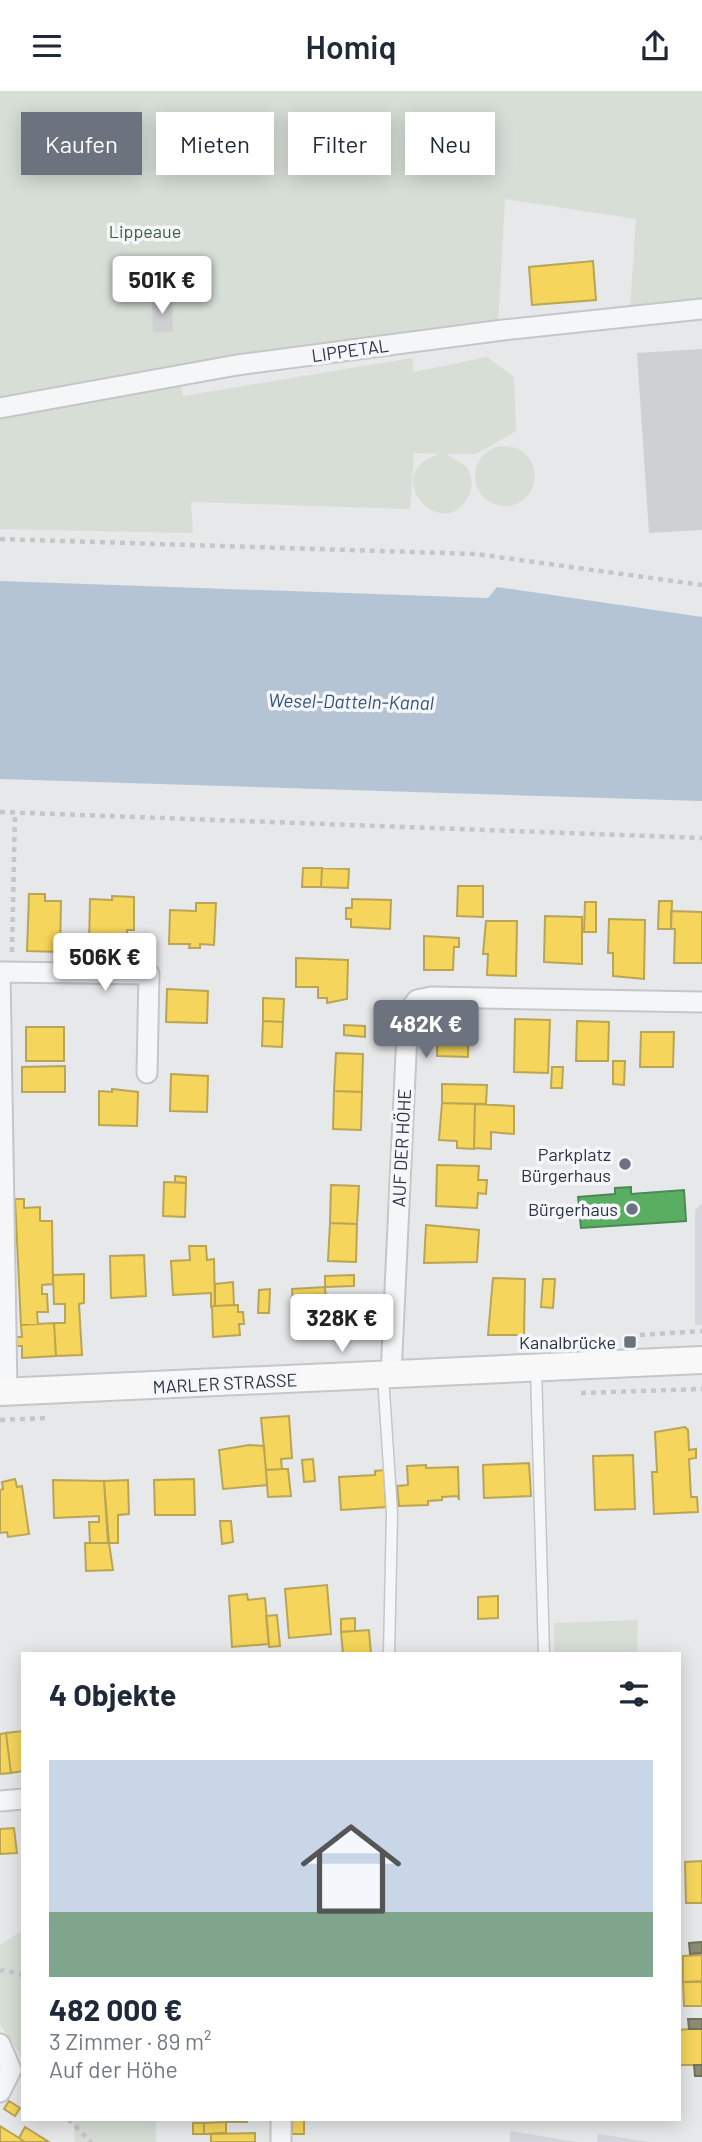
<!DOCTYPE html>
<html lang="de">
<head>
<meta charset="utf-8">
<style>
	body { margin:0; font-family:Barlow,sans-serif; background:#f2f2f3; color:#1f2937; height:100vh; display:flex; flex-direction:column; font-size:26px; white-space:nowrap }
	* { box-sizing:border-box; margin:0 }
	p { font-size:23px; color:#747a83 }
	.icon { flex:none; width:38px; height:38px; fill:none; stroke:currentColor; stroke-width:2; stroke-linecap:round; stroke-linejoin:round }
	.map { position:relative; flex:1; overflow:hidden }
	.sheet { position:absolute; left:21px; top:1561px; width:660px; height:469px; display:flex; flex-direction:column; background:#fff; border-radius:0px; box-shadow:0 4px 18px #0003 }
	.sheet>* { flex:none }
	.banner { position:absolute; left:21px; top:21px; width:662px; height:63px; display:flex; gap:14px }
	.price { position:absolute; translate:-50% -60px; padding:0 16px; border-radius:7px; background:#fff; color:#222; font-size:23px; line-height:46px; filter:drop-shadow(0 2px 4px #0008) }
	.price::after { content:''; position:absolute; left:50%; top:42px; width:21px; height:16px; margin-left:-10px; background:inherit; clip-path:polygon(0 0,100% 0,50% 100%) }
	.price.on { background:#6c737f; color:#fff }
	ul { padding:0; list-style:none }
	li { display:grid; align-content:center; gap:14px; height:371px; padding:0 28px }
	li+li { border-top:2px solid #e0e1e3 }
	li span { display:grid; place-items:center; height:217px; border-radius:0px; color:#555 }
	li>.icon { margin-inline-start:auto }
	span .icon { width:126px; height:126px; fill:#fffc; stroke-width:1 }
	li b { font-size:30px }
	h2 { display:flex; justify-content:space-between; align-items:center; height:84px; padding:0 28px; font-size:30px }
	.chip { padding:0 24px; border-radius:0px; background:#fff; box-shadow:0 4px 18px #0003; font-size:24px; line-height:63px }
	.chip.on { background:#6c737f; color:#fff }
	header { display:flex; justify-content:space-between; align-items:center; height:91px; padding:0 28px; background:#fff; font-size:32px; font-weight:600 }
	.map>svg:first-child { display:block }
</style>
</head>
<body>
<header><svg class="icon" aria-label="menu" viewBox="0 0 24 24"><path d="M4 6h16M4 12h16M4 18h16"/></svg>Homiq<svg class="icon" aria-label="share" viewBox="0 0 24 24"><path d="M12 15V3M7 8l5-5 5 5M5 13v7h14v-7"/></svg></header>
<div class="map">
<svg width="702" height="2051" viewBox="0 0 702 2051">
	<rect width="100%" height="100%" fill="#e6e8ea"/>
	<!-- built -->
	<path fill="#d4d7dd" d="M702,1112V1234H695V1119Z
		M510,2040L578,2051H510Z
		M598,2043L650,2051H597Z"/>
	<!-- green -->
	<path fill="#d6ded6" d="M0,0H702V211L630,219L636,128L505,108L498,234L0,308Z
		M487,266L514,286L516,340L476,363H446L466,375C472,385 474,395 468,406C442,455 376,381 440,363L414,362L410,418L191,411L193,442L0,438V324L180,290L183,305L412,267L414,281Z
		M475 385a30 30 0 1 1 60 0a30 30 0 1 1-60 0Z
		M638,1529L637,1563H554V1532Z
		M23,1839V1968L0,1933V1854Z
		M73,2028H156V2051H75Z"/>
	<!-- water -->
	<path fill="#b4c4d5" d="M0,490L488,507L497,496L702,526V710L0,688Z"/>
	<!-- homes -->
	<path fill="#f6d55c" stroke="#b9a555" stroke-width="2" d="M593,170L596,209L532,214L529,176Z
		M303,777H322L321,796H302Z
		M322,777L349,778L348,797L321,796Z
		M458,795H483V826L457,825Z
		M29,803H45V810H61L60,861L27,860Z
		M112,805L134,806V839H127V857L89,856L90,808L112,809Z
		M352,808L391,809L390,838L351,836V828H346V817H352Z
		M659,810H672L671,838H658Z
		M585,811H596V841H584Z
		M196,812H216L214,854L200,853V857H189L190,853H169L170,819L196,820Z
		M671,820L702,821V872H674L675,838H671Z
		M545,825L582,826V873L544,871Z
		M609,828L645,829L644,888L613,885V862H608Z
		M486,830H517L516,885L487,884L488,863H483Z
		M424,845L459,847V856H454L453,879H424Z
		M296,867L348,869L347,908L327,912V907H318V896H296Z
		M167,898L208,900L207,932L166,931Z
		M263,907L284,908L283,931L263,930Z
		M437,927L469,928L468,966L437,965Z
		M515,928L550,929L548,982L514,981Z
		M263,930L283,931L282,956L262,955Z
		M577,930L609,931L608,970H576Z
		M344,934L365,935V946L344,944Z
		M26,936H64V970H26Z
		M641,941H674L673,976H640Z
		M336,962L363,963L362,1001L334,1000Z
		M613,970H625L624,994L613,993Z
		M65,975V1001H22V976Z
		M552,976H563L562,997H551Z
		M171,983L208,985L207,1021L170,1020Z
		M442,993L487,994L486,1013L442,1012Z
		M112,998L138,1001L137,1035L99,1034V1000L112,1001Z
		M334,1000L362,1001L361,1039L333,1038Z
		M442,1012L475,1013L474,1058L457,1057V1050L439,1049Z
		M475,1013L514,1015V1043L491,1041V1058L474,1057Z
		M437,1074L479,1075L478,1089H487L486,1103L478,1102L477,1117L436,1115Z
		M175,1085L186,1086V1092L175,1091Z
		M164,1091L186,1092L185,1126L163,1125Z
		M331,1094L359,1095L357,1133L330,1132Z
		M15,1108H24V1117L40,1116V1130H52L53,1193L42,1194V1203H47L48,1221H37L38,1233L21,1234Z
		M330,1132L357,1133L356,1171L328,1170Z
		M426,1134L479,1139L477,1171L424,1172Z
		M189,1155H206L207,1169L214,1168L215,1215L211,1216V1202L173,1204L171,1170L190,1169Z
		M144,1164L146,1205L111,1207L110,1165Z
		M84,1183V1212L79,1213L82,1264L56,1265L54,1232H65V1213H54L53,1184Z
		M354,1184V1195L325,1196V1185Z
		M493,1187L525,1188L524,1244H488Z
		M543,1188H555L553,1217L541,1216Z
		M233,1191L234,1214L215,1215V1193Z
		M325,1196L326,1209L293,1212L292,1198Z
		M270,1198L269,1222H258L259,1199Z
		M351,1207L353,1241L309,1243L308,1210Z
		M238,1214V1221H243L244,1233H239L240,1244L213,1246L212,1215Z
		M54,1232L56,1265L22,1267V1255H16L15,1246H22L21,1234Z
		M289,1325L292,1367L281,1368L282,1378L266,1379L261,1327Z
		M685,1336L688,1339L689,1359L696,1358V1367L689,1368L691,1406H697L698,1421L654,1423L652,1381H657L655,1341Z
		M249,1354L264,1355L267,1394L223,1398L219,1359Z
		M633,1364L635,1418L595,1419L593,1365Z
		M313,1368L315,1390L304,1391L302,1369Z
		M529,1372L531,1405L484,1407L483,1374Z
		M426,1374V1377L458,1376L459,1409L458,1405L442,1406V1409L428,1410V1414L399,1415L397,1395L408,1394L407,1375Z
		M282,1378H288L291,1405L268,1406L266,1379Z
		M384,1379L386,1416L341,1419L339,1386L375,1384V1380Z
		M15,1388L17,1396L22,1395L29,1443L8,1446L7,1441L0,1442V1399L3,1398L2,1391Z
		M194,1388L195,1424H155L154,1389Z
		M53,1389L104,1390L108,1452H90L89,1431H99V1425L54,1427Z
		M128,1389L129,1423L118,1424V1452H109L104,1390Z
		M220,1430H231L233,1451L222,1453Z
		M85,1452H109L113,1479L86,1480Z
		M327,1494L331,1543L289,1547L285,1498Z
		M247,1503L248,1509L265,1507L269,1553L232,1556L229,1505Z
		M498,1505V1527L478,1528V1506Z
		M277,1524L280,1555L269,1556L266,1525Z
		M355,1527V1540L341,1541V1528Z
		M369,1539L371,1563H343L341,1541Z
		M23,1640V1680L11,1682L6,1642Z
		M6,1642L11,1682L0,1683V1643Z
		M14,1737L17,1762L0,1763V1738Z
		M702,1770V1812H686L685,1771Z
		M702,1864V1890L683,1891V1865Z
		M683,1891H702V1915H684Z
		M689,1938H702V1974H680L679,1939Z
		M9,2010L20,2017L15,2025L4,2018Z
		M226,2028H247V2031H226Z
		M292,2028H304V2043H292Z
		M226,2031V2042L204,2043V2032Z
		M193,2032H204V2043H193Z
		M0,2035L19,2047L25,2051H0Z
		M25,2036L49,2051H25L19,2047Z
		M255,2042V2051H211V2043Z"/>
	<!-- public -->
	<path fill="#5aae61" stroke="#4c8959" stroke-width="2" d="M631,1096V1103L684,1099L686,1130L581,1137L578,1106L615,1103V1097Z"/>
	<!-- industry -->
	<path fill="#8c8c6e" stroke="#6f7262" stroke-width="2" d="M702,1851V1862L690,1863L689,1852Z
		M688,1928H702V1938H689Z
		M694,1974H702V1985H695Z"/>
	<!-- building -->
	<path fill="#ced0d3" d="M152,209H172L173,241H153Z
		M702,258V439L649,442L637,262Z"/>
	<g fill="none" stroke-linecap="round" stroke-linejoin="round">
		<!-- lane casing -->
		<g stroke="#c4c6c8" stroke-width="13">
			<path id="lane" d="M536,1278L544,1563
				M383,1285L392,1422L389,1563"/>
		</g>
		<!-- street casing -->
		<g stroke="#c4c6c8" stroke-width="23">
			<path id="street" d="M0,317L237,274L503,239L702,218
				M0,881L7,1301
				M2,881L149,883L147,982
				M391,1284L408,921L417,909L431,906L702,911
				M0,1710L23,1708
				M0,1953L11,1979L0,2001
				M281,2051V2028"/>
		</g>
		<!-- secondary casing -->
		<g stroke="#c4c6c8" stroke-width="30">
			<path id="secondary" d="M0,1301L702,1269"/>
		</g>
		<!-- path -->
		<path stroke="#c5c6ca" stroke-width="4.5" stroke-dasharray="5 5" stroke-linecap="butt" d="M0,448L476,463L702,494
			M0,721L702,747
			M12,861L15,721
			M640,1244L702,1240
			M581,1302L702,1298
			M0,1329L48,1327
			M0,1881L3,1879L23,1884
			M68,2028L91,2051"/>
		<!-- lane -->
		<use href="#lane" stroke="#f5f6f7" stroke-width="10"/>
		<!-- street -->
		<use href="#street" stroke="#f5f6f7" stroke-width="19"/>
		<!-- secondary -->
		<use href="#secondary" stroke="#f8f8f8" stroke-width="26"/>
	</g>
	<!-- markers -->
	<g fill="#6c737f" stroke="#f4f6f9" stroke-width="2.5">
		<circle cx="625" cy="1073" r="7"/>
		<circle cx="632" cy="1118" r="7"/>
		<rect x="623" y="1244" width="14" height="14" rx="3.5"/>
	</g>
	<g text-anchor="middle" dominant-baseline="central" stroke-width="7" stroke-linejoin="round" paint-order="stroke">
		<!-- park labels -->
		<g font-size="18" fill="#3f6138" stroke="#f4f6f9">
			<text x="145" y="140">Lippeaue</text>
		</g>
		<!-- street labels -->
		<g font-size="18" fill="#2b3445" stroke="#f4f6f9">
			<text transform="translate(350 259) rotate(-8)">LIPPETAL</text>
			<text transform="translate(401 1057) rotate(-87)">AUF DER HÖHE</text>
			<text transform="translate(225 1292) rotate(-3)">MARLER STRASSE</text>
		</g>
		<!-- poi labels -->
		<g font-size="18" fill="#2b3445" stroke="#f4f6f9" text-anchor="end">
			<text x="611" y="1063">Parkplatz<tspan x="611" dy="21">Bürgerhaus</tspan></text>
			<text x="618" y="1118">Bürgerhaus</text>
			<text x="616" y="1251">Kanalbrücke</text>
		</g>
		<!-- water labels -->
		<g font-size="19" font-style="italic" fill="#34527a" stroke="#f4f6f9">
			<text transform="translate(351 610) rotate(1)">Wesel-Datteln-Kanal</text>
		</g>
	</g>
</svg>
<b class="price" style="left:162px;top:225px">501K €</b>
<b class="price" style="left:105px;top:902px">506K €</b>
<b class="price on" style="left:426px;top:969px">482K €</b>
<b class="price" style="left:342px;top:1263px">328K €</b>
<div class="banner">
<a class="chip on">Kaufen</a>
<a class="chip">Mieten</a>
<a class="chip">Filter</a>
<a class="chip">Neu</a>
</div>
<section class="sheet">
<h2>4 Objekte<svg class="icon" aria-label="filters" viewBox="0 0 24 24"><path d="M4 7h16M4 17h16"/><circle cx="9" cy="7" r="2"/><circle cx="15" cy="17" r="2"/></svg></h2>
<ul>
<li><span style="background:linear-gradient(#c9d6e8 70%,#7fa58c 0)"><svg class="icon" aria-label="home" viewBox="0 0 24 24"><path d="M3 11l9-7 9 7M6 9v11h12V9"/></svg></span><div><b>482 000 €</b><p>3 Zimmer · 89 m²</p><p>Auf der Höhe</p></div></li>
</ul>
</section>
</div>
</body>
</html>
